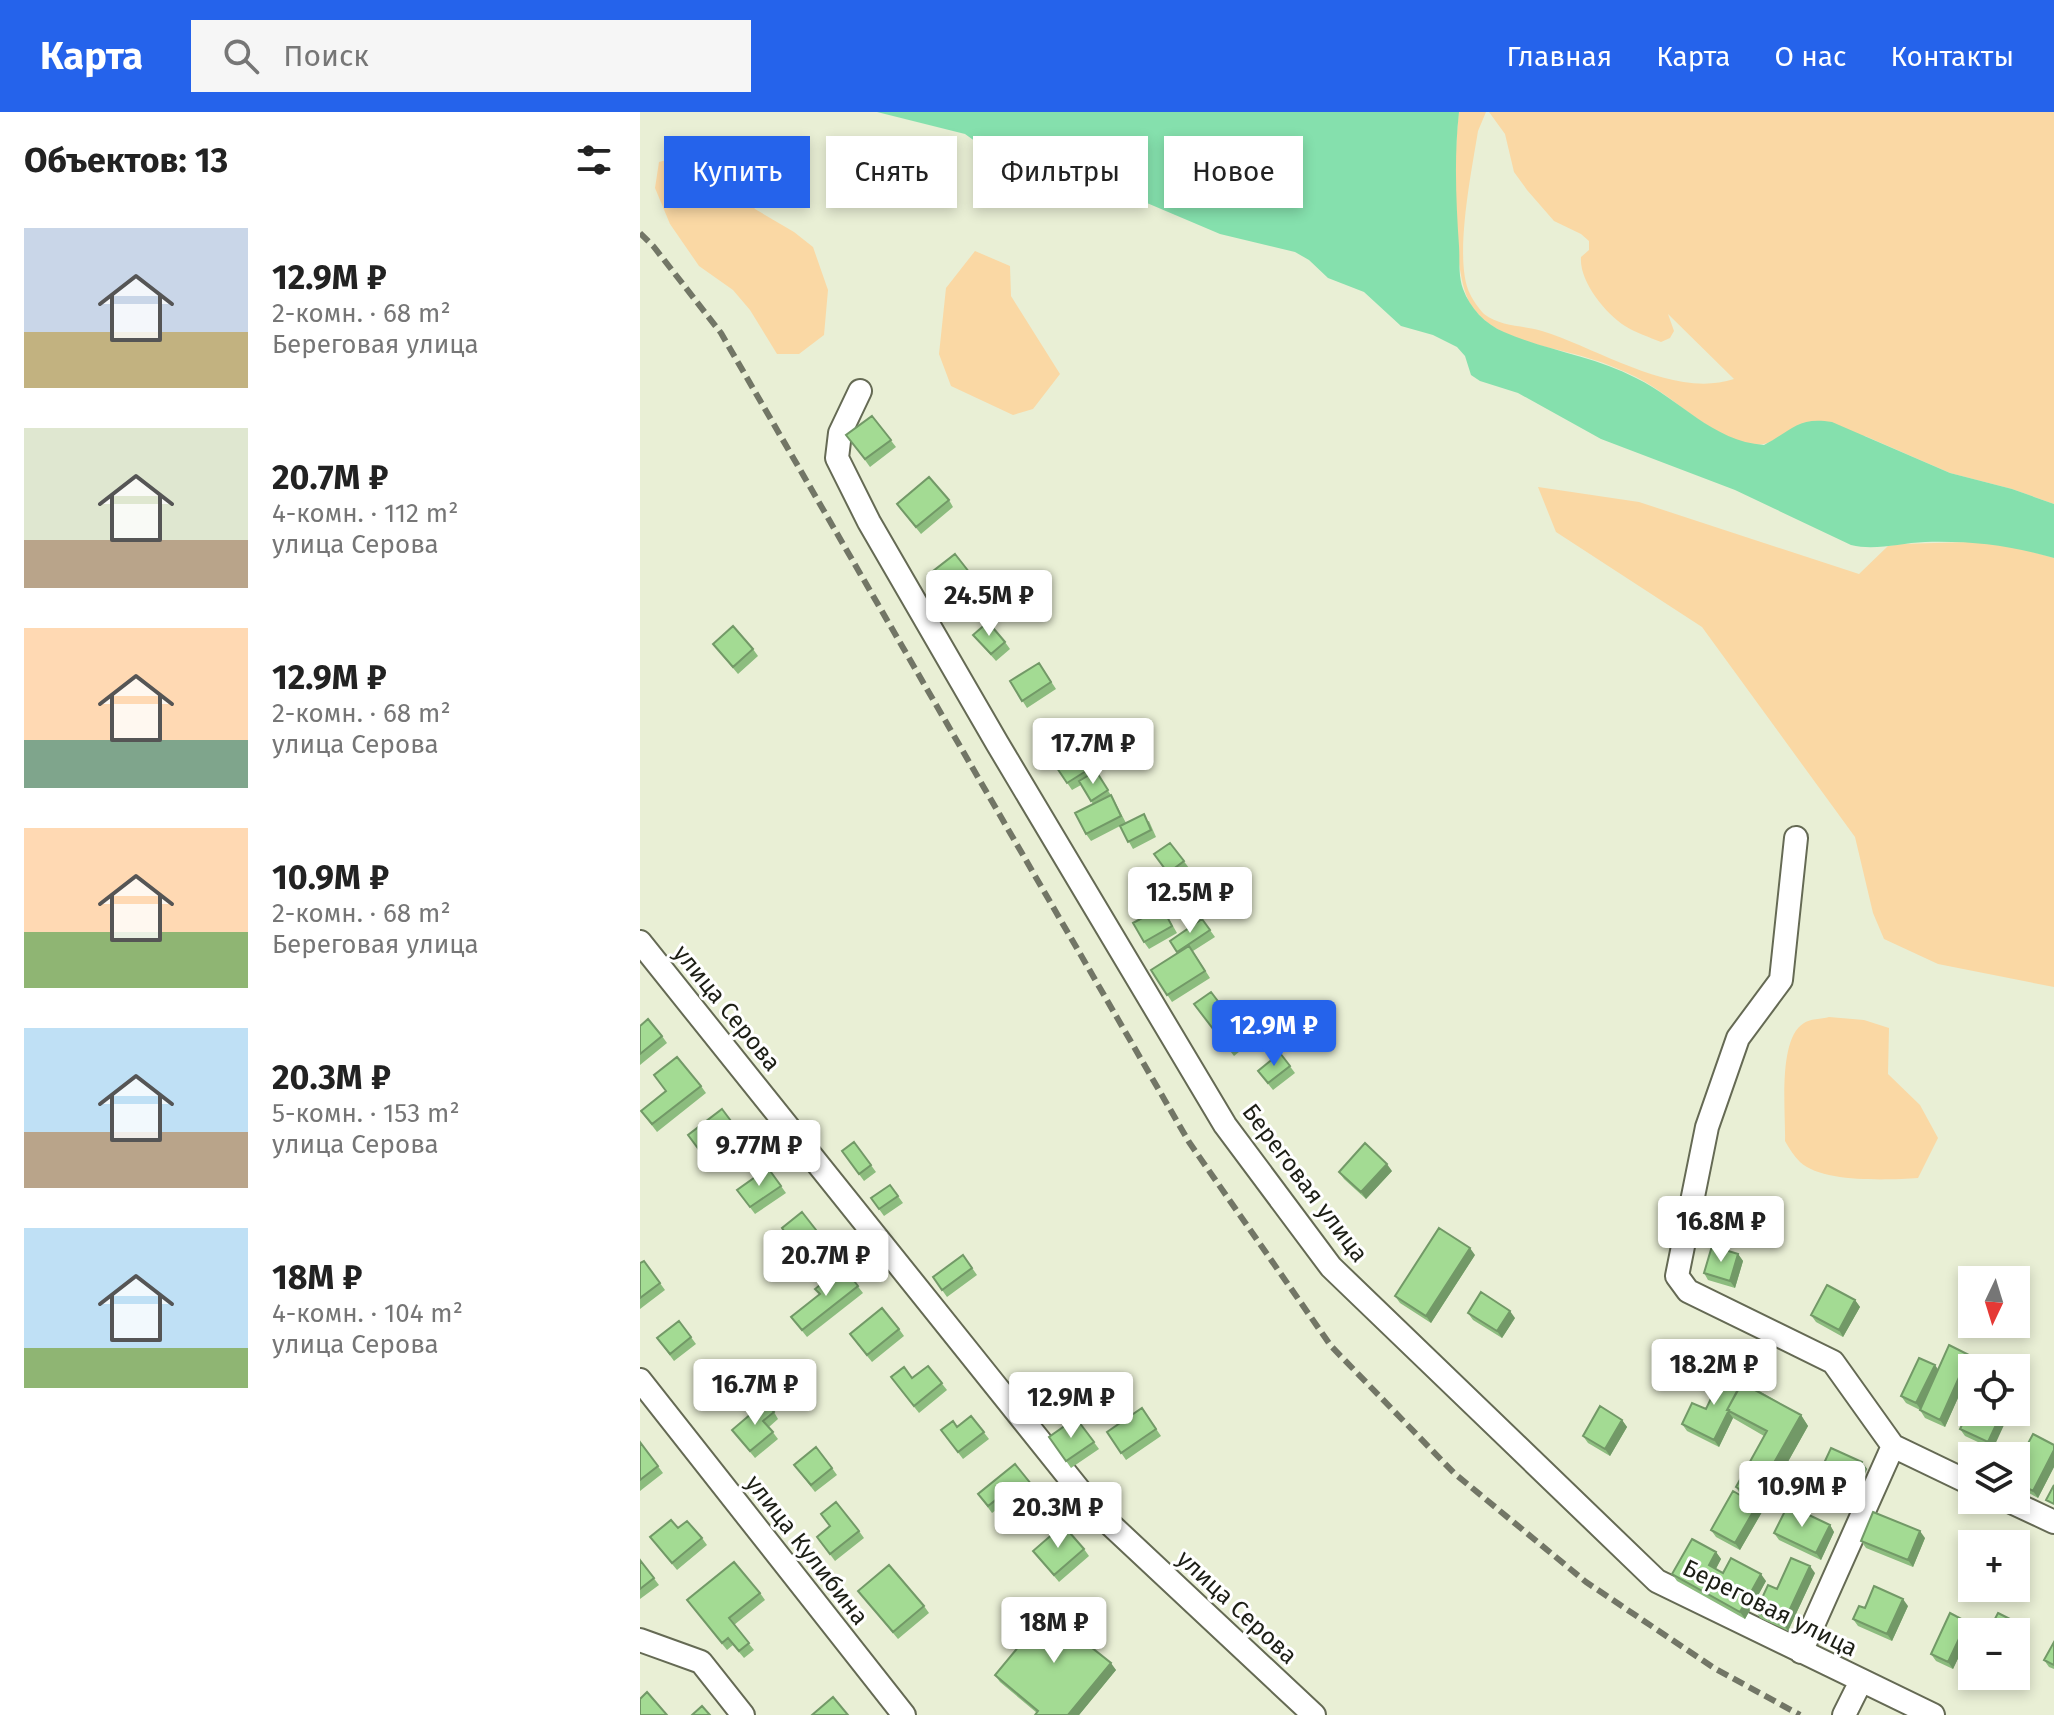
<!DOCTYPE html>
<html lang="ru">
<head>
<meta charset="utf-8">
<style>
	body { margin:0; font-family:"Fira Sans",sans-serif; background:#f6f6f6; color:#222; height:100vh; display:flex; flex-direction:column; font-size:30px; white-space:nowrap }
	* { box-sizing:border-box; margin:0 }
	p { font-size:26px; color:#767676 }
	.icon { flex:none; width:44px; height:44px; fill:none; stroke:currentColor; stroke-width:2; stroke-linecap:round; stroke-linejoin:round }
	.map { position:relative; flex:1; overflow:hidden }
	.sheet { display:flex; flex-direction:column; background:#fff; width:640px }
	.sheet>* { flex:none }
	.hud { position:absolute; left:24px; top:24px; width:760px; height:72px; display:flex; gap:16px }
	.needle { width:52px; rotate:184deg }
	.controls { position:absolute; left:1318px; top:1154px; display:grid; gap:16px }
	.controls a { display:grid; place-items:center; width:72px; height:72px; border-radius:0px; background:#fff; box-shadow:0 4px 12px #0003; font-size:40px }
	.price { position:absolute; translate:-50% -68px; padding:0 18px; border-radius:8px; background:#fff; color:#222; font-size:26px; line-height:52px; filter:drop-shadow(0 2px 4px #0008) }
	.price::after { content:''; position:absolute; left:50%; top:48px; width:24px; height:18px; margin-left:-12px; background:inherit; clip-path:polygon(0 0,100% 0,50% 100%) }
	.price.current { background:#2563eb; color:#fff }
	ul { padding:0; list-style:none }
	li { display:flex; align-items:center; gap:24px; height:200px; padding:0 24px }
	li span { display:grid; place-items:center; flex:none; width:224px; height:160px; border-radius:0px; color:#555 }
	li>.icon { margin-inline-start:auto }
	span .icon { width:96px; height:96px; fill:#fffc; stroke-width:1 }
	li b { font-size:34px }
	h2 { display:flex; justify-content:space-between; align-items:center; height:96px; padding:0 24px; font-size:34px }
	.pill { padding:0 28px; border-radius:0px; background:#fff; box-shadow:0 4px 12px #0003; font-size:28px; line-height:72px }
	.pill.current { background:#2563eb; color:#fff }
	header { display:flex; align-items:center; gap:48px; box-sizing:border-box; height:112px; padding:0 40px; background:#2563eb; color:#fff }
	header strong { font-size:38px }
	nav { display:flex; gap:44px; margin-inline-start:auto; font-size:28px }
	.search { width:560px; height:72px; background:#f6f6f6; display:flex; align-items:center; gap:20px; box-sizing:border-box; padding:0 28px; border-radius:0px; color:#767676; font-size:30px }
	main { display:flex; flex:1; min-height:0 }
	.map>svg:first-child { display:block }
</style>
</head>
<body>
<header>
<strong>Карта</strong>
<div class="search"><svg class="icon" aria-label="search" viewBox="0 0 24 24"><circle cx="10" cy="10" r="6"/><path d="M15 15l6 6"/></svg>Поиск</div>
<nav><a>Главная</a><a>Карта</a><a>О нас</a><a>Контакты</a></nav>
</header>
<main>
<section class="sheet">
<h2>Объектов: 13<svg class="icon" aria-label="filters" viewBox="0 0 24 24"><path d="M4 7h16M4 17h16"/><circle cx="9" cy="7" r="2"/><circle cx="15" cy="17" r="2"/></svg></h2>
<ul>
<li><span style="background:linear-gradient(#c9d6e8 65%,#c2b280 0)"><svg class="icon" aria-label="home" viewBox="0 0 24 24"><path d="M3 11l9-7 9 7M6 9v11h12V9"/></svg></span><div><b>12.9M ₽</b><p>2-комн. · 68 m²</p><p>Береговая улица</p></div></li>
<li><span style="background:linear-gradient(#dfe7d0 70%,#b9a48a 0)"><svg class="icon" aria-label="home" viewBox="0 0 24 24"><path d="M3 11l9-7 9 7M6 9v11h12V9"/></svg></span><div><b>20.7M ₽</b><p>4-комн. · 112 m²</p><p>улица Серова</p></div></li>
<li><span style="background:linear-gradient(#ffd9b3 70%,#7fa58c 0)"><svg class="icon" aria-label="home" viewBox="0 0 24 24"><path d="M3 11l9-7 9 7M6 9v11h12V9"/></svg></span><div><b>12.9M ₽</b><p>2-комн. · 68 m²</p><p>улица Серова</p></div></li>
<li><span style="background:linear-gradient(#ffd9b3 65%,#8fb573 0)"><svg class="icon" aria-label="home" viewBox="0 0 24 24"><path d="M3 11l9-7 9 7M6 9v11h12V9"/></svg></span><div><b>10.9M ₽</b><p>2-комн. · 68 m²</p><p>Береговая улица</p></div></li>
<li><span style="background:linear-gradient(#bfe0f5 65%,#b9a48a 0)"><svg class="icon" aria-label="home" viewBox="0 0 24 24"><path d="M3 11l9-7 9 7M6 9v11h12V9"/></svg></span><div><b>20.3M ₽</b><p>5-комн. · 153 m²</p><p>улица Серова</p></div></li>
<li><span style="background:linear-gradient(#bfe0f5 75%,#8fb573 0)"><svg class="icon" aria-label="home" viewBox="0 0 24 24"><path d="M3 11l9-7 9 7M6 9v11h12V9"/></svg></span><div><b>18M ₽</b><p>4-комн. · 104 m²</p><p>улица Серова</p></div></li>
</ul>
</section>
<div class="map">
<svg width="1414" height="1603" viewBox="0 0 1414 1603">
	<rect width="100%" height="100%" fill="#e9efd5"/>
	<!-- green -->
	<path fill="#fad8a4" d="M819,0H846L838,19C832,57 813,149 830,182C833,188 839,197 844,202C861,215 882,213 902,219C960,237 1034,287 1094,267L1028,202L1034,219L1030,226L1021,230C1009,225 996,221 985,214C965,201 939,169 941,145L949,138V129L941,122L914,109L887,78L874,60L865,22L849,0H1414V392L1372,377L1310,361L1225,324L1134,328C1111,341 1087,325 1067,313C1043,298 1022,278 996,265C981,258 966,251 951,247C912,234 855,230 831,193C810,160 814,41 819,0Z
		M42,44L75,50L115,97L154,120L173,135L188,178L184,223L159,242H137L110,198L93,178L59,154L30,112L15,76L19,50Z
		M335,139L370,154L371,184L420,262L393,297L373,303L311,274L299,242L306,176Z
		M898,375L999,390L1219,462L1248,434L1261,432L1329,430L1368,433L1414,446V875L1298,852L1244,827L1233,801L1215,725L1062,515L916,420Z
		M1189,905L1224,908L1249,916L1248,962L1280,993L1298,1026L1278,1066C1249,1068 1182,1071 1160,1050C1154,1044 1149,1036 1145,1029C1146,1002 1137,927 1164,911C1169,907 1182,907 1189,905Z"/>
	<!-- water -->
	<path fill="#85e0ad" d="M237,0H819C814,45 816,89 819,134C820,148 818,163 823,177C830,196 845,212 864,220C907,239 954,244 996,266C1041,288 1072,329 1124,333C1151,319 1158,304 1192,310L1310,361L1372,377L1414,392V446C1367,433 1334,429 1285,430C1260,431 1235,439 1211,433L1095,378L961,327L878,281L840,269L831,263L825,244L817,235L793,223L761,214L724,180L688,166L669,148L655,140L580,122L448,66L411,57L381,56L370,61H361L339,32L325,22Z"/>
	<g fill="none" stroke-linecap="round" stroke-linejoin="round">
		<!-- minor casing -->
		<g stroke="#656a54" stroke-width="26">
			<path id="minor" d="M220,279L200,321L197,346L229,410L357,631L585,1013L691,1155L1017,1469L1293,1603
				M1156,726L1141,868L1098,926L1067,1015L1037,1164L1048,1179L1193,1250L1253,1334L1332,1372
				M0,830L456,1399L674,1603
				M0,1268L264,1603
				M1367,1388L1414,1410
				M0,1528L61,1550L103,1603
				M1161,1540L1253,1334
				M1204,1603L1221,1569"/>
		</g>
		<!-- minor -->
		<use href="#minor" stroke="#fff" stroke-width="22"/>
		<!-- rail -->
		<path stroke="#727666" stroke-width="6" stroke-dasharray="12 6" stroke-linecap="butt" d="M0,121L14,135L81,221L549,1030L691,1234L814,1361L946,1470L1074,1556L1160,1603"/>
	</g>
	<!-- wall -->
	<path fill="#8cbc7e" d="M232,304L256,335L230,355L207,323Z
		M309,388L313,395L281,422L257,392Z
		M315,442L337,472L311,492L288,463Z
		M333,523L365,530L370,537L356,549Z
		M73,532L113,537L118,544L98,562Z
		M399,551L416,577L387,596L370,569Z
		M440,632L459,661L458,662L475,690L486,711L509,709L516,725L493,737L480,714L451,729L446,722L453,692L441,673L432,678L413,650Z
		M530,731L549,756L533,768L514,742Z
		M522,795L537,821L509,837L504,830Z
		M562,807L575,825L553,839L570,866L532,890L511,858L538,841L530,829Z
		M571,880L596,913L601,909L615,927L594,944L554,892Z
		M0,914L22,924L27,931L0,953Z
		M640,941L655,961L633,978L618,959Z
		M61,974L66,981L17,1020L1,999L26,979Z
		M82,997L105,1028L71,1054L48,1023Z
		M214,1030L236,1060L224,1069L202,1039Z
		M128,1056L146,1081L115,1102L97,1078Z
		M752,1059L726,1087L704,1067L699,1060Z
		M250,1073L263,1091L244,1104L231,1086Z
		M162,1100L185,1130L157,1152L141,1130L148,1125Z
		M1098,1142L1103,1149L1095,1176L1068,1168L1064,1161Z
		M323,1143L337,1163L307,1185L293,1165Z
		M835,1143L791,1211L760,1191L755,1184Z
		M4,1149L25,1178L0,1197V1151Z
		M203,1155L223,1181L167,1225L151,1205L179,1183Z
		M1215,1188L1220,1195L1203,1225L1176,1210L1171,1203Z
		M828,1201L875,1206L862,1226L833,1208Z
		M39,1209L56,1232L34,1249L17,1226Z
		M259,1217L264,1224L232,1250L215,1229Z
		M1329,1243L1334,1250L1305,1315L1285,1306L1280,1298L1266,1291L1261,1284L1298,1258Z
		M288,1254L307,1278L279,1301L256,1272L272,1266Z
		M82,1257L99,1280L74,1299L57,1276Z
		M1109,1273L1161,1303L1168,1314L1122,1396L1118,1394L1122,1400L1100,1438L1076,1425L1071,1418L1102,1385L1096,1375L1124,1324L1093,1306L1079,1335L1047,1319L1042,1312L1066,1297Z
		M1332,1292L1353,1337L1325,1324L1320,1317Z
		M502,1296L521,1324L486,1348L467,1320Z
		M134,1300L138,1307L129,1315L138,1327L115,1346L92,1318Z
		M331,1304L349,1327L323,1347L301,1318L317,1315Z
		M436,1306L459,1337L431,1356L409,1325Z
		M982,1308L987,1315L970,1344L948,1331L943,1324Z
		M0,1330L23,1361L0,1379Z
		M1414,1333V1355L1398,1386L1376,1374V1354Z
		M1222,1350L1227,1357L1207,1399L1176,1384L1172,1377Z
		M154,1353L192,1356L197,1363L175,1380Z
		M338,1382L400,1383L405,1390L382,1408L367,1390L352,1401Z
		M1190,1413L1194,1420L1181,1448L1139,1428L1134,1421Z
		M190,1415L219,1419L224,1426L195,1449L177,1425Z
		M38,1416L62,1426L67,1433L37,1458L10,1425Z
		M1285,1426L1273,1455L1226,1436L1221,1429Z
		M444,1437L449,1444L419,1470L393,1439Z
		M1076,1440L1081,1447L1076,1457L1083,1461L1126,1469L1105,1507L1037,1469L1032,1462Z
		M0,1448L19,1473L0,1487Z
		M1175,1461L1148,1519L1120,1506L1116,1499L1137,1477Z
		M218,1479L284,1494L289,1501L258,1527Z
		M120,1481L125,1488L94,1513L114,1538L104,1546L93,1533L87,1538L47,1488Z
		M1268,1494L1252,1529L1218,1514L1213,1507L1225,1496Z
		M1332,1517L1313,1557L1296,1549L1291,1542Z
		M452,1524L457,1531L452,1536L476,1558L439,1603H395L397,1601L360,1570L355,1563Z
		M1414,1530V1557L1409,1555L1404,1548Z"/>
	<!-- shaded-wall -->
	<path fill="#729967" d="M747,1052L752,1059L726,1087L721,1080Z
		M830,1136L835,1143L791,1211L786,1204Z
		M1098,1142L1103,1149L1095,1176L1090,1169Z
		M1215,1188L1220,1195L1203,1225L1199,1218Z
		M870,1199L875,1206L862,1226L857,1219Z
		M1329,1243L1334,1250L1305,1315L1300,1308Z
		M1295,1253L1300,1260L1281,1298L1276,1291Z
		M1376,1273L1380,1279L1376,1288Z
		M1088,1299L1093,1306L1079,1335L1074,1328Z
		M1362,1300H1370L1353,1337L1348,1330Z
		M1161,1303L1168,1314L1122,1396L1114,1386Z
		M982,1308L987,1315L970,1344L965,1337Z
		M1414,1338V1355L1398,1386L1393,1379Z
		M1222,1350L1227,1357L1207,1399L1202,1392Z
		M1117,1393L1122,1400L1100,1438L1095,1431Z
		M1190,1413L1194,1420L1181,1448L1176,1441Z
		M1280,1419L1285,1426L1273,1455L1268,1448Z
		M1076,1440L1081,1447L1074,1460L1069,1453Z
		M1170,1454L1175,1461L1148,1519L1143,1512Z
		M1121,1462L1126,1469L1105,1507L1100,1500Z
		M1263,1487L1268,1494L1252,1529L1247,1522Z
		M1327,1510L1332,1517L1313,1557L1308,1550Z
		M1384,1514L1389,1521L1376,1546V1530Z
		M452,1524L457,1531L451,1538L446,1531Z
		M471,1551L476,1558L439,1603H428Z"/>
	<!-- building -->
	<path fill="#a3db93" stroke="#729967" stroke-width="2" d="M232,304L251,328L225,347L206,323Z
		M289,365L309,388L276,415L257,392Z
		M315,442L333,465L306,485L288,463Z
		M348,510L365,530L351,542L333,523Z
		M93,514L113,537L93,555L73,532Z
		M399,551L411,570L382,589L370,569Z
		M440,632L454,654L427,671L413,650Z
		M456,659L468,678L451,689L439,669Z
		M471,683L481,704L446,722L435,701Z
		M504,702L511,718L488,730L480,714Z
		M530,731L544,749L528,761L514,742Z
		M522,795L532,814L504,830L493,811Z
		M562,807L570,818L537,840L530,829Z
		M549,834L565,859L527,883L511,858Z
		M571,880L593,909L577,922L554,892Z
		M8,907L22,924L0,942V914Z
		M601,909L610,920L589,936L580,926Z
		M640,941L650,954L628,971L618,959Z
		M37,945L61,974L12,1012L1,999L26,979L14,963Z
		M82,997L100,1021L66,1047L48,1023Z
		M214,1030L231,1053L219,1062L202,1039Z
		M725,1031L747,1052L721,1080L699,1060Z
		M128,1056L141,1074L110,1095L97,1078Z
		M250,1073L258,1084L239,1097L231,1086Z
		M162,1100L180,1123L152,1145L141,1130L148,1125L142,1116Z
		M799,1116L830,1136L786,1204L755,1184Z
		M1072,1134L1098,1142L1090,1169L1064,1161Z
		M323,1143L332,1156L302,1178L293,1165Z
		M4,1149L20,1171L0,1186V1151Z
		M203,1155L218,1174L162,1218L151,1205L180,1182L175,1177Z
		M1187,1173L1215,1188L1199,1218L1171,1203Z
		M841,1180L870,1199L857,1219L828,1201Z
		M242,1196L259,1217L227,1243L210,1222Z
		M39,1209L51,1225L30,1242L17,1226Z
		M1309,1233L1329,1243L1300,1308L1280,1298Z
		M1279,1246L1295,1253L1276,1291L1261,1284Z
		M288,1254L302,1271L274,1294L251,1265L264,1255L272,1266Z
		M82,1257L94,1273L69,1292L57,1276Z
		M1085,1257L1104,1266L1087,1298H1089L1074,1328L1042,1312L1052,1291L1066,1297Z
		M1102,1271L1161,1303L1114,1386L1096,1375L1127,1319L1087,1298Z
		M125,1290L134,1300L123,1309L133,1320L110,1339L92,1318Z
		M1332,1292V1300H1362L1348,1330L1320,1317Z
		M960,1294L982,1308L965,1337L943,1324Z
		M502,1296L516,1317L481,1341L467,1320Z
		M331,1304L344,1320L318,1340L301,1318L313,1309L317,1315Z
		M436,1306L454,1330L426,1349L409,1325Z
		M1393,1322L1414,1333V1338L1393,1379L1376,1370V1354Z
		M0,1330L18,1354L0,1368Z
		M176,1335L192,1356L171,1373L154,1353Z
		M1191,1336L1222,1350L1202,1392L1172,1377Z
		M375,1352L400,1383L377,1401L362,1383L348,1394L338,1382Z
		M1414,1373V1392L1406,1388Z
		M1093,1379L1117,1393L1095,1431L1071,1418Z
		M196,1390L219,1419L190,1442L177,1425L190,1414L181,1402Z
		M1148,1393L1190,1413L1176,1441L1134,1421Z
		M1233,1400L1280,1419L1268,1448L1221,1429Z
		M31,1408L38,1416L47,1409L62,1426L32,1451L10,1425Z
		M423,1413L444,1437L414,1463L393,1439Z
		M1052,1427L1076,1440L1069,1453L1083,1461L1091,1446L1121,1462L1100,1500L1032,1462Z
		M1151,1446L1170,1454L1143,1512L1116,1499L1128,1473L1137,1477Z
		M0,1448L14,1466L0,1477Z
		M94,1450L120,1481L89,1506L109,1531L99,1539L88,1526L82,1531L47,1488Z
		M249,1453L284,1494L253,1520L218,1479Z
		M1234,1474L1263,1487L1247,1522L1213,1507L1219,1494L1225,1496Z
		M414,1492L452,1524L446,1531L471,1551L428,1603H395L398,1599L355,1563Z
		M1310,1501L1327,1510L1308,1550L1291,1542Z
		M1358,1501L1384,1514L1376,1530V1520H1348Z
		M1414,1530V1553L1404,1548Z
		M7,1580L27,1603H0V1587Z
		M193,1585L208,1603H172Z
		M62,1594L70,1603H52Z"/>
	<g text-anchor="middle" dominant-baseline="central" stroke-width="6" stroke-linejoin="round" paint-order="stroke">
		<!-- street labels -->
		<g font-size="24" fill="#1c1e15" stroke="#fff">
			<text transform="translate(87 896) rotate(51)">улица Серова</text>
			<text transform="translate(665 1071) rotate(53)">Береговая улица</text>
			<text transform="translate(167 1438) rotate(52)">улица Кулибина</text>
			<text transform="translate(597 1495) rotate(43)">улица Серова</text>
			<text transform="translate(1130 1496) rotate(26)">Береговая улица</text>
		</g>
	</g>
</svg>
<div class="controls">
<a><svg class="needle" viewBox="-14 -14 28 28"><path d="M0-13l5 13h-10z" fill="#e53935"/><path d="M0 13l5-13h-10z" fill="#767676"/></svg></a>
<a><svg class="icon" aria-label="locate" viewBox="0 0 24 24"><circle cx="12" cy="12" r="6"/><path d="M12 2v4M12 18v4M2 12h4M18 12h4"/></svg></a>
<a><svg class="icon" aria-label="layers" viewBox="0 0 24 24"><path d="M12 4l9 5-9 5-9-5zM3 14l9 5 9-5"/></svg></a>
<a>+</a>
<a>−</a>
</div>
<b class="price" style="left:349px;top:526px">24.5M ₽</b>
<b class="price" style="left:453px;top:674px">17.7M ₽</b>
<b class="price" style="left:550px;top:823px">12.5M ₽</b>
<b class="price current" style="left:634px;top:956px">12.9M ₽</b>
<b class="price" style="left:119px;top:1076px">9.77M ₽</b>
<b class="price" style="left:1081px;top:1152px">16.8M ₽</b>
<b class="price" style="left:186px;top:1186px">20.7M ₽</b>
<b class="price" style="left:1074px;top:1295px">18.2M ₽</b>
<b class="price" style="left:115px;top:1315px">16.7M ₽</b>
<b class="price" style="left:431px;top:1328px">12.9M ₽</b>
<b class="price" style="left:1162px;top:1417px">10.9M ₽</b>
<b class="price" style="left:418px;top:1438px">20.3M ₽</b>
<b class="price" style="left:414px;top:1553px">18M ₽</b>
<div class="hud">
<a class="pill current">Купить</a>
<a class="pill">Снять</a>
<a class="pill">Фильтры</a>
<a class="pill">Новое</a>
</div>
</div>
</main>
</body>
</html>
